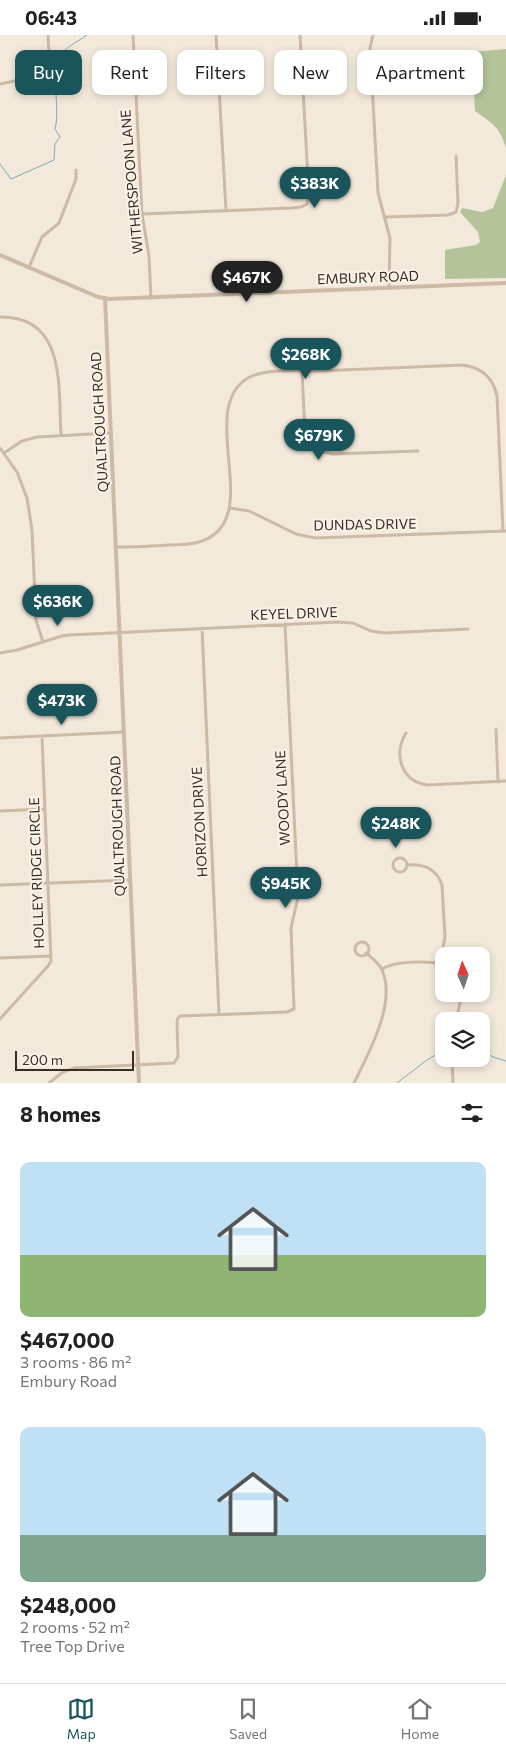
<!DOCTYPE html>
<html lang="en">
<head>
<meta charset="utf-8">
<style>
	body { margin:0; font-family:Commissioner,sans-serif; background:#f6f6f6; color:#222; height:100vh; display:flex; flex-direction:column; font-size:19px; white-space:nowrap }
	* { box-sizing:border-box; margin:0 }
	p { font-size:16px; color:#767676 }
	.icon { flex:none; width:28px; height:28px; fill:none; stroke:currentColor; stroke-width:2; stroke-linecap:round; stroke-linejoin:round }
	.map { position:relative; height:1048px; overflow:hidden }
	.sheet { display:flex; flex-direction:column; background:#fff; flex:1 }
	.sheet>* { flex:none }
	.top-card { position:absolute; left:15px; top:15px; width:476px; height:45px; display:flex; gap:10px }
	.needle { width:32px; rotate:357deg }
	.controls { position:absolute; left:435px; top:912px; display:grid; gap:10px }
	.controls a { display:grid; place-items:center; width:55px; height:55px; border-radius:10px; background:#fff; box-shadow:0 2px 8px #0003; font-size:25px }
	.scale { position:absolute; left:15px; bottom:12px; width:119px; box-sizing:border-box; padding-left:5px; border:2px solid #382d27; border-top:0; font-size:14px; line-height:18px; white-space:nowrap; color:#382d27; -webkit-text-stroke:4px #fbf3e8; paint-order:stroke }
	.price { position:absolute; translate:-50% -42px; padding:0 11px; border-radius:18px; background:#1a555c; color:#fff; font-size:16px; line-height:32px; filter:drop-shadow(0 1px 2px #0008) }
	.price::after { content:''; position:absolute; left:50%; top:30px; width:15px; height:11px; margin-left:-8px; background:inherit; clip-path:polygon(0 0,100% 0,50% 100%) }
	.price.current { background:#222; color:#fff }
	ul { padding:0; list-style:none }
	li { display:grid; align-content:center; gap:10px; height:265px; padding:0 20px }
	li span { display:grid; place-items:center; height:155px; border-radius:10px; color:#555 }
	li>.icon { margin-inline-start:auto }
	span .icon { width:90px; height:90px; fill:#fffc; stroke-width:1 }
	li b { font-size:21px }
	h2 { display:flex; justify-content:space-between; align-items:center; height:60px; padding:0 20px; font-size:21px }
	.pill { padding:0 18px; border-radius:10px; background:#fff; box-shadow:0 2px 8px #0003; font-size:18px; line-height:45px }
	.pill.current { background:#1a555c; color:#fff }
	.status { display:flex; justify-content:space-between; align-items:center; height:35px; padding:0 25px; background:#fff; direction:ltr }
	.status svg { height:14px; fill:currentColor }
	.dock { display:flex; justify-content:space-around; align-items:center; height:70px; border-top:1px solid #e0e0e0; background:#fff; font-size:14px; color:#767676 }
	.dock a { display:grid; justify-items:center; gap:2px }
	.dock .current { color:#1a555c }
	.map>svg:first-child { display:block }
</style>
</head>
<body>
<div class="status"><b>06:43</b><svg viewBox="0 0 49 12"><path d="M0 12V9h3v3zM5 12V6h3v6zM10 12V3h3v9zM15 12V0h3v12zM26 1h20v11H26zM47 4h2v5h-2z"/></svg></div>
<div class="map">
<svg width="506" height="1048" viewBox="0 0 506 1048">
	<rect width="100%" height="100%" fill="#f3e9db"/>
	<!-- green -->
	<path fill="#b4c39a" d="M506,14V113C500,92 492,88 475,76L472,17Z
		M506,126V243L445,244V215L476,210L480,207L478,197L460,177L462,173L482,177L493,173L506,140Z"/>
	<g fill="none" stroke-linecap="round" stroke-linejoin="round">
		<!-- stream -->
		<path stroke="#78aeb2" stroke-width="1" d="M0,129L11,144L54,125L55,109L60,102L55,94C61,71 48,35 64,16C70,10 80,5 87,0
			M481,1015L493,1022L506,1026
			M397,1048L427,1025L444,1015"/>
		<!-- minor -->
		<path stroke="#ccb9a6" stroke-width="3" d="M133,0L142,179L149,221L151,263
			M216,0L226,175
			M373,0L370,13L378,158L390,203L389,252
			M0,49L24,44L47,42L50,36L48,0
			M142,179L291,173L301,172L307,169L309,162L300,0
			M386,182L448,180L456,177L458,168L456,121
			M29,232L42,202L59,188L76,144V135
			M0,282C67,281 58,353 61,400
			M302,336L305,399L310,408L319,416L333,419L418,416
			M0,413L17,437L27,463L32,495L36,585L43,607
			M4,418L22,406L37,402L110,398
			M230,473L249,476L296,499L315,503L506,496
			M116,512C134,512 151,511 169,510C179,510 189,510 199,507C268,487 194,375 248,343C265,333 298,336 318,336C366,334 414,332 462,330C480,332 493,342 497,361L503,496
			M202,593L219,979
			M0,618L17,615L62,601L69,600L338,587L353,588L371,596L385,598L468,594
			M496,694L498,747
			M406,698C393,719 401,747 428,750L506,746
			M0,703L124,697
			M0,776L45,774
			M393 830a7 7 0 1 1 14 0a7 7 0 1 1-14 0Z
			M407,830C424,829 436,833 442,850L445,902L440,929
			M0,850L130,845
			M355 914a7 7 0 1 1 14 0a7 7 0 1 1-14 0Z
			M0,923L51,921
			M382,934C394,926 430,925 444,930
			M0,984L48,931L51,926L42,701
			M456,986L462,959
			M452,1024L453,1048
			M49,1048L63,1037L75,1033L174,1028L178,1022L177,987L178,983L180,981L287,977L294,974L291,893L298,862L285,589
			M354,1048C368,1019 397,968 382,935C379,928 372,923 366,918"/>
		<!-- tertiary -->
		<path stroke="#ccb9a6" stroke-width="4" d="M0,220L98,262L110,264L506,248
			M105,263L139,1048"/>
	</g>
	<g text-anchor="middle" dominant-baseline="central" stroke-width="4" stroke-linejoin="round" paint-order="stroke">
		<!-- street labels -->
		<g font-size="14" fill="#382d27" stroke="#fbf3e8">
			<text transform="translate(131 147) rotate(-95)">WITHERSPOON LANE</text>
			<text transform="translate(368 242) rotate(-2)">EMBURY ROAD</text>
			<text transform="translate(99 387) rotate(-93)">QUALTROUGH ROAD</text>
			<text transform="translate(365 489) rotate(-1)">DUNDAS DRIVE</text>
			<text transform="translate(294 578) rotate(-2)">KEYEL DRIVE</text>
			<text transform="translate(282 763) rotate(-93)">WOODY LANE</text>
			<text transform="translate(199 787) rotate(-93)">HORIZON DRIVE</text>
			<text transform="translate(117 791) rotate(-92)">QUALTROUGH ROAD</text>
			<text transform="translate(36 838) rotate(-92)">HOLLEY RIDGE CIRCLE</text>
		</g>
	</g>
</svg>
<div class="controls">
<a><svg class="needle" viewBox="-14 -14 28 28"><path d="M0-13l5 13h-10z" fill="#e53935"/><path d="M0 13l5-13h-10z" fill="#767676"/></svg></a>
<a><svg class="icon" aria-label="layers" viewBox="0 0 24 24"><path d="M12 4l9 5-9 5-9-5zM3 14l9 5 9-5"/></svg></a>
</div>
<div class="scale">200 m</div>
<b class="price" style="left:315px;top:174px">$383K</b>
<b class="price current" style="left:247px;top:268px">$467K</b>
<b class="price" style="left:306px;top:345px">$268K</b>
<b class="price" style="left:319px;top:426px">$679K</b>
<b class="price" style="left:58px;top:592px">$636K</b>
<b class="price" style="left:62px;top:691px">$473K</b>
<b class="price" style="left:396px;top:814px">$248K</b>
<b class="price" style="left:286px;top:874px">$945K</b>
<div class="top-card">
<a class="pill current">Buy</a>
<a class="pill">Rent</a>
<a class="pill">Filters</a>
<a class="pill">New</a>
<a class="pill">Apartment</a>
</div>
</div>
<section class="sheet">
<h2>8 homes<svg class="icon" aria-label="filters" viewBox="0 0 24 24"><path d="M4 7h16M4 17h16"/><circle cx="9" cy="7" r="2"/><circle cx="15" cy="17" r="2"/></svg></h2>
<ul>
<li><span style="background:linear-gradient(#bfe0f5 60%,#8fb573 0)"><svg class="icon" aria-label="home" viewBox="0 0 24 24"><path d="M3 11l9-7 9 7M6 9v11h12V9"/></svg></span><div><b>$467,000</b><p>3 rooms · 86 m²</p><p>Embury Road</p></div></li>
<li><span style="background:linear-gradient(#bfe0f5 70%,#7fa58c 0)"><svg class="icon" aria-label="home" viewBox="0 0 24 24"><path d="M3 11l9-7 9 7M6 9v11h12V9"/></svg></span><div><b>$248,000</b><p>2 rooms · 52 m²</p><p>Tree Top Drive</p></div></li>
</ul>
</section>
<nav class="dock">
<a class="current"><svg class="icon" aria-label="map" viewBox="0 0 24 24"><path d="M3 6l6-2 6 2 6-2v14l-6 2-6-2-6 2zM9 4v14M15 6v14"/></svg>Map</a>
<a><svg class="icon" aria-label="saved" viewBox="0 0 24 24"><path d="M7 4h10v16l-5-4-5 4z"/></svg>Saved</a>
<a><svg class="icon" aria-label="home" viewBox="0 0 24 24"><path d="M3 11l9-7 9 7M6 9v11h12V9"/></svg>Home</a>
</nav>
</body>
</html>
